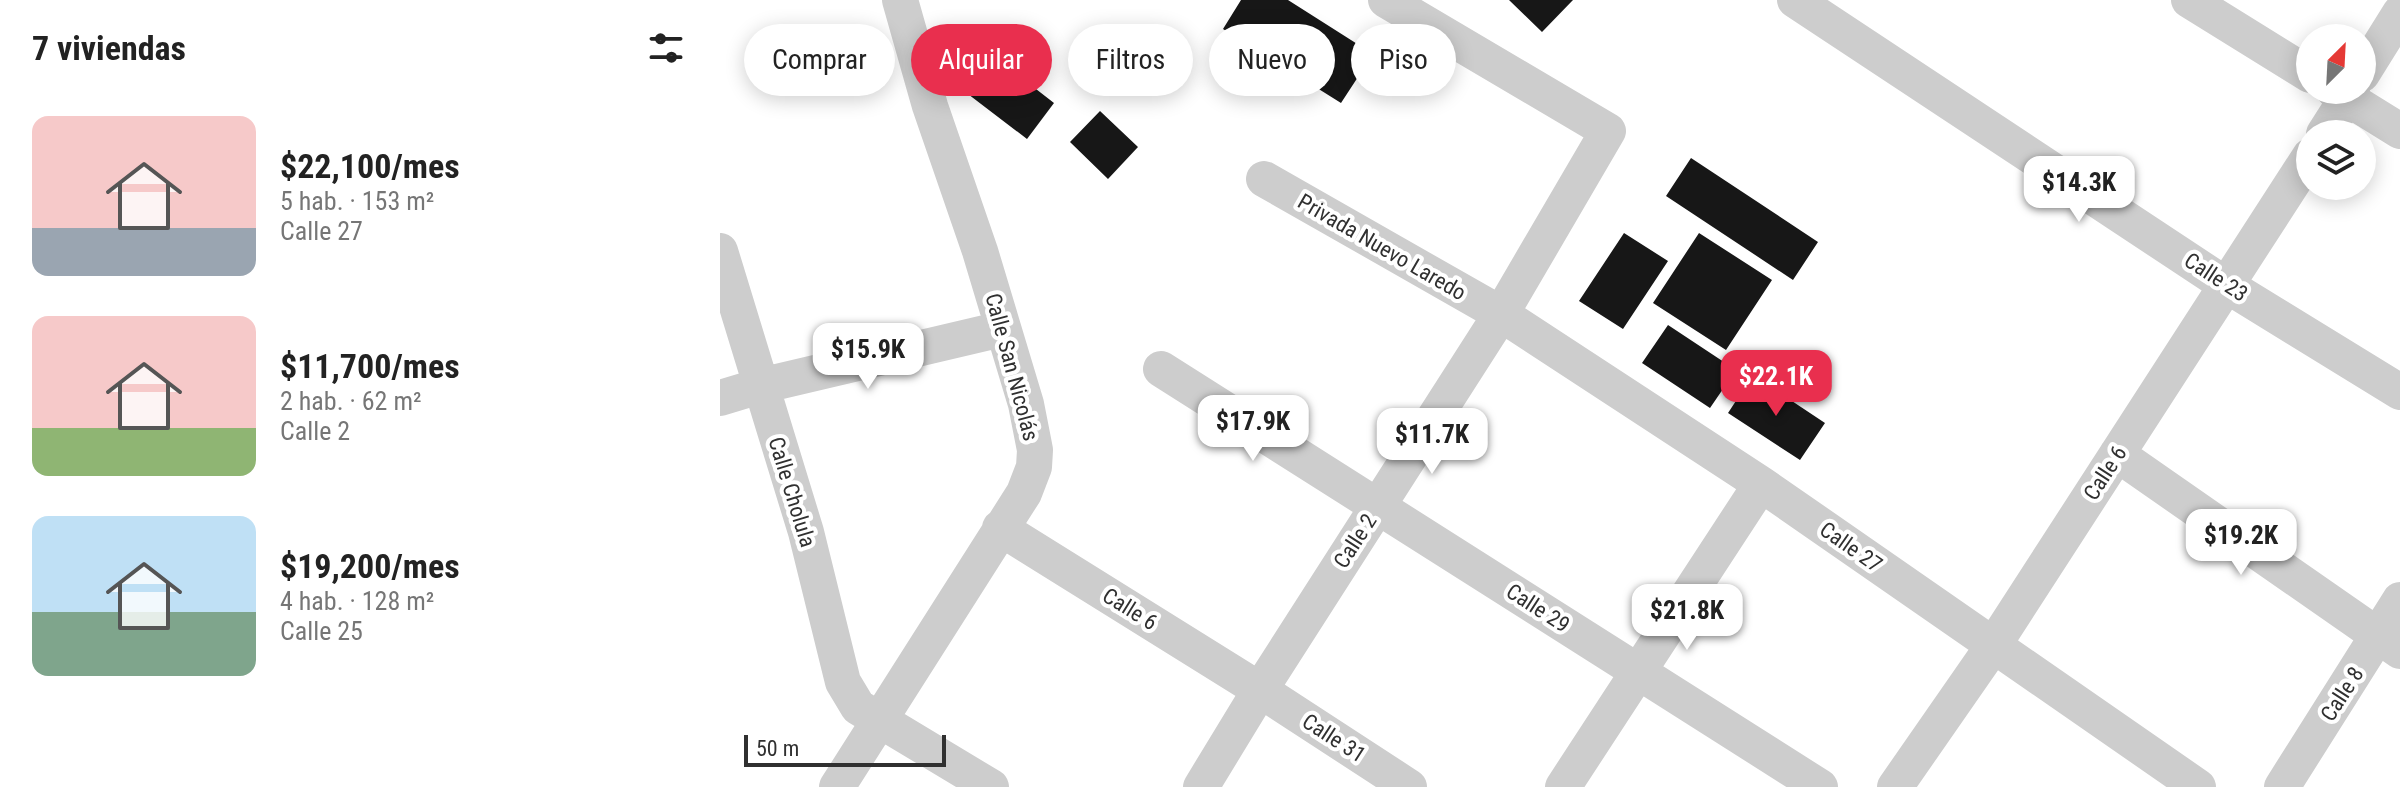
<!DOCTYPE html>
<html lang="es">
<head>
<meta charset="utf-8">
<style>
	body { margin:0; font-family:"Roboto Condensed",sans-serif; background:#f6f6f6; color:#222; height:100vh; display:flex; flex-direction:column; font-size:30px; white-space:nowrap }
	* { box-sizing:border-box; margin:0 }
	p { font-size:26px; color:#767676 }
	.icon { flex:none; width:44px; height:44px; fill:none; stroke:currentColor; stroke-width:2; stroke-linecap:round; stroke-linejoin:round }
	.map { position:relative; flex:1; overflow:hidden }
	.panel { display:flex; flex-direction:column; background:#fff; width:720px }
	.panel>* { flex:none }
	.top-card { position:absolute; left:24px; top:24px; width:760px; height:72px; display:flex; gap:16px }
	.needle { width:52px; rotate:24deg }
	.tools { position:absolute; left:1576px; top:24px; display:grid; gap:16px }
	.tools a { display:grid; place-items:center; width:80px; height:80px; border-radius:50%; background:#fff; box-shadow:0 4px 20px #0003; font-size:40px }
	.scale { position:absolute; left:24px; bottom:20px; width:202px; box-sizing:border-box; padding-left:8px; border:4px solid #303030; border-top:0; font-size:22px; line-height:28px; white-space:nowrap; color:#303030; -webkit-text-stroke:6px #fff; paint-order:stroke }
	.price { position:absolute; translate:-50% -68px; padding:0 18px; border-radius:16px; background:#fff; color:#222; font-size:26px; line-height:52px; filter:drop-shadow(0 2px 4px #0008) }
	.price::after { content:''; position:absolute; left:50%; top:48px; width:24px; height:18px; margin-left:-12px; background:inherit; clip-path:polygon(0 0,100% 0,50% 100%) }
	.price.on { background:#e92f4e; color:#fff }
	ul { padding:0; list-style:none }
	li { display:flex; align-items:center; gap:24px; height:200px; padding:0 32px }
	li span { display:grid; place-items:center; flex:none; width:224px; height:160px; border-radius:16px; color:#555 }
	li>.icon { margin-inline-start:auto }
	span .icon { width:96px; height:96px; fill:#fffc; stroke-width:1 }
	li b { font-size:34px }
	h2 { display:flex; justify-content:space-between; align-items:center; height:96px; padding:0 32px; font-size:34px }
	.pill { padding:0 28px; border-radius:36px; background:#fff; box-shadow:0 4px 20px #0003; font-size:28px; line-height:72px }
	.pill.on { background:#e92f4e; color:#fff }
	main { display:flex; flex:1; min-height:0 }
	.map>svg:first-child { display:block }
</style>
</head>
<body>
<main>
<section class="panel">
<h2>7 viviendas<svg class="icon" aria-label="filters" viewBox="0 0 24 24"><path d="M4 7h16M4 17h16"/><circle cx="9" cy="7" r="2"/><circle cx="15" cy="17" r="2"/></svg></h2>
<ul>
<li><span style="background:linear-gradient(#f6c9c9 70%,#9aa5b1 0)"><svg class="icon" aria-label="home" viewBox="0 0 24 24"><path d="M3 11l9-7 9 7M6 9v11h12V9"/></svg></span><div><b>$22,100/mes</b><p>5 hab. · 153 m²</p><p>Calle 27</p></div></li>
<li><span style="background:linear-gradient(#f6c9c9 70%,#8fb573 0)"><svg class="icon" aria-label="home" viewBox="0 0 24 24"><path d="M3 11l9-7 9 7M6 9v11h12V9"/></svg></span><div><b>$11,700/mes</b><p>2 hab. · 62 m²</p><p>Calle 2</p></div></li>
<li><span style="background:linear-gradient(#bfe0f5 60%,#7fa58c 0)"><svg class="icon" aria-label="home" viewBox="0 0 24 24"><path d="M3 11l9-7 9 7M6 9v11h12V9"/></svg></span><div><b>$19,200/mes</b><p>4 hab. · 128 m²</p><p>Calle 25</p></div></li>
</ul>
</section>
<div class="map">
<svg width="1680" height="787" viewBox="0 0 1680 787">
	<rect width="100%" height="100%" fill="#fff"/>
	<!-- building -->
	<path fill="#171717" d="M521,0H568L653,54L621,103L503,29Z
		M789,0H853L822,32Z
		M272,55L334,103L307,139L244,91Z
		M380,111L418,147L388,179L350,142Z
		M971,158L1098,242L1073,280L946,196Z
		M904,233L948,261L903,329L859,301Z
		M979,233L1052,280L1006,350L933,303Z
		M948,325L1016,370L990,408L922,363Z
		M1033,375L1105,423L1080,460L1008,413Z"/>
	<g fill="none" stroke-linecap="round" stroke-linejoin="round">
		<!-- minor -->
		<path stroke="#cdcdcd" stroke-width="36" d="M1075,0L1506,285L1680,392
			M1469,0L1590,75
			M1642,74L1680,13
			M1614,90L1680,131
			M1604,134L1632,90
			M544,179L781,314L1041,484L1478,787
			M0,251L86,532L123,682L138,707L271,787
			M441,369L1100,787
			M0,398L40,386L282,329
			M1397,454L1680,651
			M280,528L540,690L689,787
			M117,787L304,493L314,467L315,450L306,404L260,251L210,106L180,0
			M481,787L540,690L781,314L888,131L666,0
			M843,787L1041,484
			M1175,787L1273,646L1590,156
			M1562,787L1680,600"/>
	</g>
	<g text-anchor="middle" dominant-baseline="central" stroke-width="8" stroke-linejoin="round" paint-order="stroke">
		<!-- street labels -->
		<g font-size="22" fill="#303030" stroke="#fff">
			<text transform="translate(662 247) rotate(30)">Privada Nuevo Laredo</text>
			<text transform="translate(1496 277) rotate(33)">Calle 23</text>
			<text transform="translate(292 367) rotate(75)">Calle San Nicolás</text>
			<text transform="translate(1385 473) rotate(-57)">Calle 6</text>
			<text transform="translate(72 492) rotate(73)">Calle Cholula</text>
			<text transform="translate(635 541) rotate(-57)">Calle 2</text>
			<text transform="translate(1131 547) rotate(35)">Calle 27</text>
			<text transform="translate(818 608) rotate(33)">Calle 29</text>
			<text transform="translate(410 609) rotate(32)">Calle 6</text>
			<text transform="translate(1622 694) rotate(-57)">Calle 8</text>
			<text transform="translate(614 738) rotate(33)">Calle 31</text>
		</g>
	</g>
</svg>
<div class="tools">
<a><svg class="needle" viewBox="-14 -14 28 28"><path d="M0-13l5 13h-10z" fill="#e53935"/><path d="M0 13l5-13h-10z" fill="#767676"/></svg></a>
<a><svg class="icon" aria-label="layers" viewBox="0 0 24 24"><path d="M12 4l9 5-9 5-9-5zM3 14l9 5 9-5"/></svg></a>
</div>
<div class="scale">50 m</div>
<b class="price" style="left:1359px;top:224px">$14.3K</b>
<b class="price" style="left:148px;top:391px">$15.9K</b>
<b class="price on" style="left:1056px;top:418px">$22.1K</b>
<b class="price" style="left:533px;top:463px">$17.9K</b>
<b class="price" style="left:712px;top:476px">$11.7K</b>
<b class="price" style="left:1521px;top:577px">$19.2K</b>
<b class="price" style="left:967px;top:652px">$21.8K</b>
<div class="top-card">
<a class="pill">Comprar</a>
<a class="pill on">Alquilar</a>
<a class="pill">Filtros</a>
<a class="pill">Nuevo</a>
<a class="pill">Piso</a>
</div>
</div>
</main>
</body>
</html>
